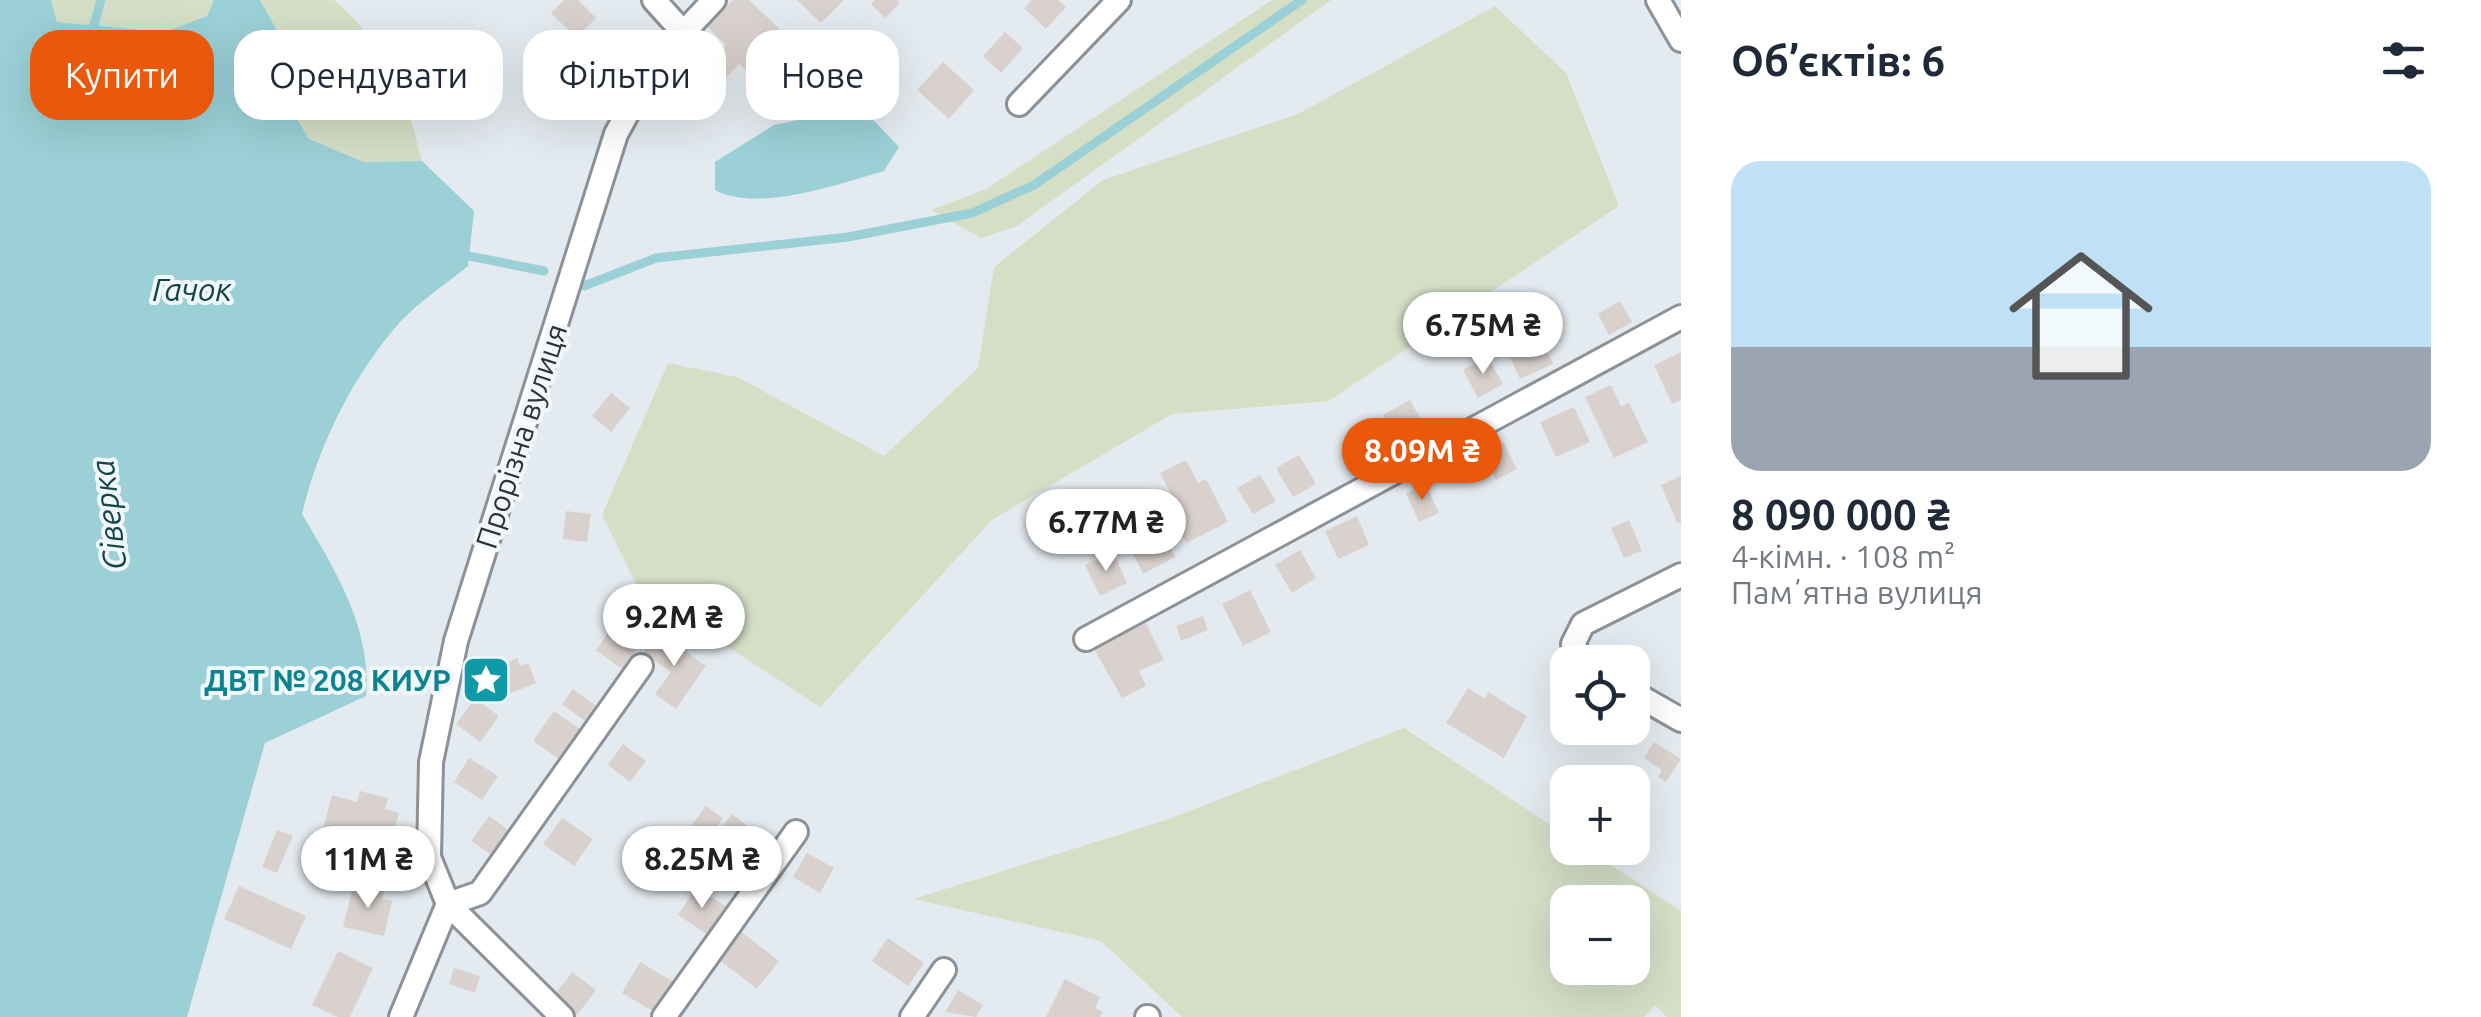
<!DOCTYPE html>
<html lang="uk">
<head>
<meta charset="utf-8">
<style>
	body { margin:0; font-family:Ubuntu,sans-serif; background:#f2f2f3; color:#1f2937; height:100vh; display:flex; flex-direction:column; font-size:38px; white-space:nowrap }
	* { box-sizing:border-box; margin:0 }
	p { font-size:32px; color:#747a83 }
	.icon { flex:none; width:55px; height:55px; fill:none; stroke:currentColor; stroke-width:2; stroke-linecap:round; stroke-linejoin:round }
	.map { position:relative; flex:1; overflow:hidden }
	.drawer { display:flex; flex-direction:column; background:#fff; width:800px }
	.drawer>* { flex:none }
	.top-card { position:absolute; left:30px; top:30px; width:950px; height:90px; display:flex; gap:20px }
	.fabs { position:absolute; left:1550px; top:645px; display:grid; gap:20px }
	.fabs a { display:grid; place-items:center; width:100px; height:100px; border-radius:20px; background:#fff; box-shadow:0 10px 40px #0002; font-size:50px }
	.price { position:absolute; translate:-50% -85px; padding:0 22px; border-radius:35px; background:#fff; color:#222; font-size:32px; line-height:65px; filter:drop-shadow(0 2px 5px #0008) }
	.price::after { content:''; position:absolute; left:50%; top:60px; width:30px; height:22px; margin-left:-15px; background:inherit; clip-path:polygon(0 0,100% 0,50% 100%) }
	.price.selected { background:#ea580c; color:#fff }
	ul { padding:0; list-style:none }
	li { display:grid; align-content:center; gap:20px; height:530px; padding:0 50px }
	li+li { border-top:2px solid #e0e1e3 }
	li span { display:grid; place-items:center; height:310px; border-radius:30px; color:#555 }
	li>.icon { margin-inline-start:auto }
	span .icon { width:180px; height:180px; fill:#fffc; stroke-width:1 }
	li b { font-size:42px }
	h2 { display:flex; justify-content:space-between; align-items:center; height:120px; padding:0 50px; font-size:42px }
	.pill { padding:0 35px; border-radius:30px; background:#fff; box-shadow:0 10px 40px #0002; font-size:35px; line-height:90px }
	.pill.selected { background:#ea580c; color:#fff }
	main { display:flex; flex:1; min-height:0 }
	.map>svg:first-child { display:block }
</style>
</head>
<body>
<main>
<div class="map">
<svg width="1681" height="1017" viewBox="0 0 1681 1017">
	<rect width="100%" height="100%" fill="#e4ebf0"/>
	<!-- green -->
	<path fill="#d4dfc6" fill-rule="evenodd" d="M51,0H214L207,16L165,32L57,22Z
		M260,0H334C387,45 406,95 422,161L364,162L309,139L290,107L292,57Z
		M1272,0H1331L1017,226L981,238L931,210L986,189Z
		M1495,6L1566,73L1619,206L1329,401L1172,414L992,520L820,707L638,588L602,515L668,363L737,377L884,456L978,368L994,267L1103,180L1298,114Z
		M1404,728L1567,836L1568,848H1585L1681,911V1017H1667L1655,1005L1644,1017H1182L1101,941L913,899L1166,820ZM1568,902H1632V968H1568Z"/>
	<!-- water -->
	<path fill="#9ad0d6" d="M0,0H51L57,22L165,32L207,16L214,0H260L292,57L290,107L309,139L364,162L422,161L474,211L468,266C446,284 420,301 401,321C354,373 318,446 302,514C335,570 372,628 366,696L265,743L187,1017H0Z
		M861,107L899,147L884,171C839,184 757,213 715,190V162L774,125Z"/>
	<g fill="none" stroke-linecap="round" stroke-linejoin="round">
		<!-- stream -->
		<path stroke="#9ad0d6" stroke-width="9" d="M91,36L101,0
			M459,254L544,271
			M584,286L656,258L848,237L972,213L1034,185L1302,0"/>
	</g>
	<!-- building -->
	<path fill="#d9d1ce" d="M564,0H578L596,18L576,38L551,13Z
		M733,0H749L788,37L751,75L739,64L721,83L705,67L726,45L707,26Z
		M797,0H844L821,23Z
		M875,0H896L900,3L885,18L871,4Z
		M1032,0H1058L1066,7L1046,29L1024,8Z
		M1005,32L1023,48L1001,73L983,56Z
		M943,62L974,90L949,119L917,90Z
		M1620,301L1632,322L1609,335L1598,314Z
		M1537,328L1553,364L1520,379L1504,343Z
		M1681,352V400L1672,404L1654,365Z
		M1487,356L1503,384L1478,398L1463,370Z
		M1611,385L1621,406L1629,403L1648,442L1614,458L1585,397Z
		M611,393L630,408L611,432L592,416Z
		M1410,400L1428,432L1402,447L1383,415Z
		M1574,407L1590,442L1556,457L1540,422Z
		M1503,442L1517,469L1496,480L1482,453Z
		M1299,455L1316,484L1293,497L1276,468Z
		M1186,460L1198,483L1206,479L1228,522L1186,543L1165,501L1173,497L1160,473Z
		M1260,475L1276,501L1253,514L1237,488Z
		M1681,476V522L1677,523L1661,485Z
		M1425,484L1439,513L1419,522L1406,493Z
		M566,511L591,514L587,542L563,539Z
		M1357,516L1369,545L1338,559L1325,531Z
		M1156,518L1175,557L1143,574L1123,534Z
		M1629,520L1642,551L1624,558L1611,528Z
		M1300,550L1316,578L1292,593L1275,565Z
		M1113,552L1127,583L1100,596L1085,565Z
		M1250,590L1271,632L1243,646L1222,604Z
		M1203,616L1208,630L1181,641L1176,626Z
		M1146,623L1164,660L1139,671L1146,686L1122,698L1093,647Z
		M609,631L636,650L622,669L596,650Z
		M658,632L706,666L676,709L655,694L671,672L643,653Z
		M517,658L520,666L528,663L536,683L504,696L497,667Z
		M1468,688L1485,699L1488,692L1527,716L1504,758L1446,723Z
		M573,689L603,711L592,726L562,704Z
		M475,698L499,716L480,742L456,724Z
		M554,711L586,733L565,763L533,741Z
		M1654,742L1681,759L1666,782L1658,777L1662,770L1644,758Z
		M623,744L646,761L630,782L608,765Z
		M469,758L498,776L482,800L454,782Z
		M360,791L388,798L385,809L399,813L390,846L323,829L332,795L357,802Z
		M706,806L723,818L704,845L687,832Z
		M732,814L776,848L758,871L738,856L727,870L703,852Z
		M489,816L510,831L493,856L471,841Z
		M562,818L593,839L574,866L543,844Z
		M277,830L293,836L277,873L262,867Z
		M807,853L834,868L820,893L793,877Z
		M366,884L385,889L382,899L392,901L384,936L343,927L352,891L363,894Z
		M239,886L306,916L291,949L224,919Z
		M696,887L727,907L708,935L678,915Z
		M739,930L779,961L757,989L717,958Z
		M888,938L924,963L908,986L872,961Z
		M338,951L373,968L350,1017H338L312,1005Z
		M640,962L679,985L661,1016L622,993Z
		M454,968L480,976L475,993L449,984Z
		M572,972L596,990L577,1015L553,997Z
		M1065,979L1100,997L1095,1008L1103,1012L1100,1017H1046Z
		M958,990L983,1005L976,1017L945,1012Z"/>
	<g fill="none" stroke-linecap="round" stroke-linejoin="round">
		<!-- street casing -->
		<g stroke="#8c9297" stroke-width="28">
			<path id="street" d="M654,0L682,31
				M1658,0L1681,40
				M1019,104L1119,0
				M1086,639L1681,317
				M1583,662L1573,644L1583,624L1681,575
				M1632,692L1681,720
				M448,904L480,893L641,666
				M401,1017L448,904
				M562,1017L448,904L429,857L431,762L456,641L616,134L655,63L714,0
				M664,1017L796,832
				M912,1017L944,970
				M1147,1017H1148"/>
		</g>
		<!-- street -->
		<use href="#street" stroke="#fff" stroke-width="22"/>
	</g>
	<!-- icons -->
	<defs>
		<g id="sight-square" transform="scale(2.5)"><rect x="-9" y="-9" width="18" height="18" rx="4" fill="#0f9aa8" stroke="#f1f8fd"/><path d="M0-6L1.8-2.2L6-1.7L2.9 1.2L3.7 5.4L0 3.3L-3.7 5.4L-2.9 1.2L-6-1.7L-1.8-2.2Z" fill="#fff"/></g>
	</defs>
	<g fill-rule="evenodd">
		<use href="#sight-square" x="486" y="680"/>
	</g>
	<g text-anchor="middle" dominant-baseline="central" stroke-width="8" stroke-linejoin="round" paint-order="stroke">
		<!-- street labels -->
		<g font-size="30" fill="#2f3234" stroke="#f1f8fd">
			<text transform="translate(521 436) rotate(-72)">Прорізна вулиця</text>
		</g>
		<!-- culture labels -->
		<g font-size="30" font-weight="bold" fill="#0d838f" stroke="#f1f8fd" text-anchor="end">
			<text x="451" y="680">ДВТ № 208 КИУР</text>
		</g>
		<!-- water labels -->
		<g font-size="32" font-style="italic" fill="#14454a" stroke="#f1f8fd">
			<text x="192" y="289">Гачок</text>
			<text transform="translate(108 515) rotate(-97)">Сіверка</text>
		</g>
	</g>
</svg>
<div class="fabs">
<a><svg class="icon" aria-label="locate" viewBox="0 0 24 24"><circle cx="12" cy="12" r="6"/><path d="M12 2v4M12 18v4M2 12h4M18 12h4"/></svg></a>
<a>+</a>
<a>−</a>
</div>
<b class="price" style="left:1483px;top:377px">6.75M ₴</b>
<b class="price selected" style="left:1422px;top:503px">8.09M ₴</b>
<b class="price" style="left:1106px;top:574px">6.77M ₴</b>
<b class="price" style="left:674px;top:669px">9.2M ₴</b>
<b class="price" style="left:368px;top:911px">11M ₴</b>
<b class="price" style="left:702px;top:911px">8.25M ₴</b>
<div class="top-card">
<a class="pill selected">Купити</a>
<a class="pill">Орендувати</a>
<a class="pill">Фільтри</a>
<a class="pill">Нове</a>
</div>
</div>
<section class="drawer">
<h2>Об’єктів: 6<svg class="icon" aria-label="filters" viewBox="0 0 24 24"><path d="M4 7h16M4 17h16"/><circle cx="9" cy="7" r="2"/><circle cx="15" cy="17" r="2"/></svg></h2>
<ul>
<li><span style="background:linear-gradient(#bfe0f5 60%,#9aa5b1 0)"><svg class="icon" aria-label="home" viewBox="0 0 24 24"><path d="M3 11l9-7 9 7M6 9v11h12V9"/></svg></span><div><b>8 090 000 ₴</b><p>4-кімн. · 108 m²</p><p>Памʼятна вулиця</p></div></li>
</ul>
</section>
</main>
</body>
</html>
